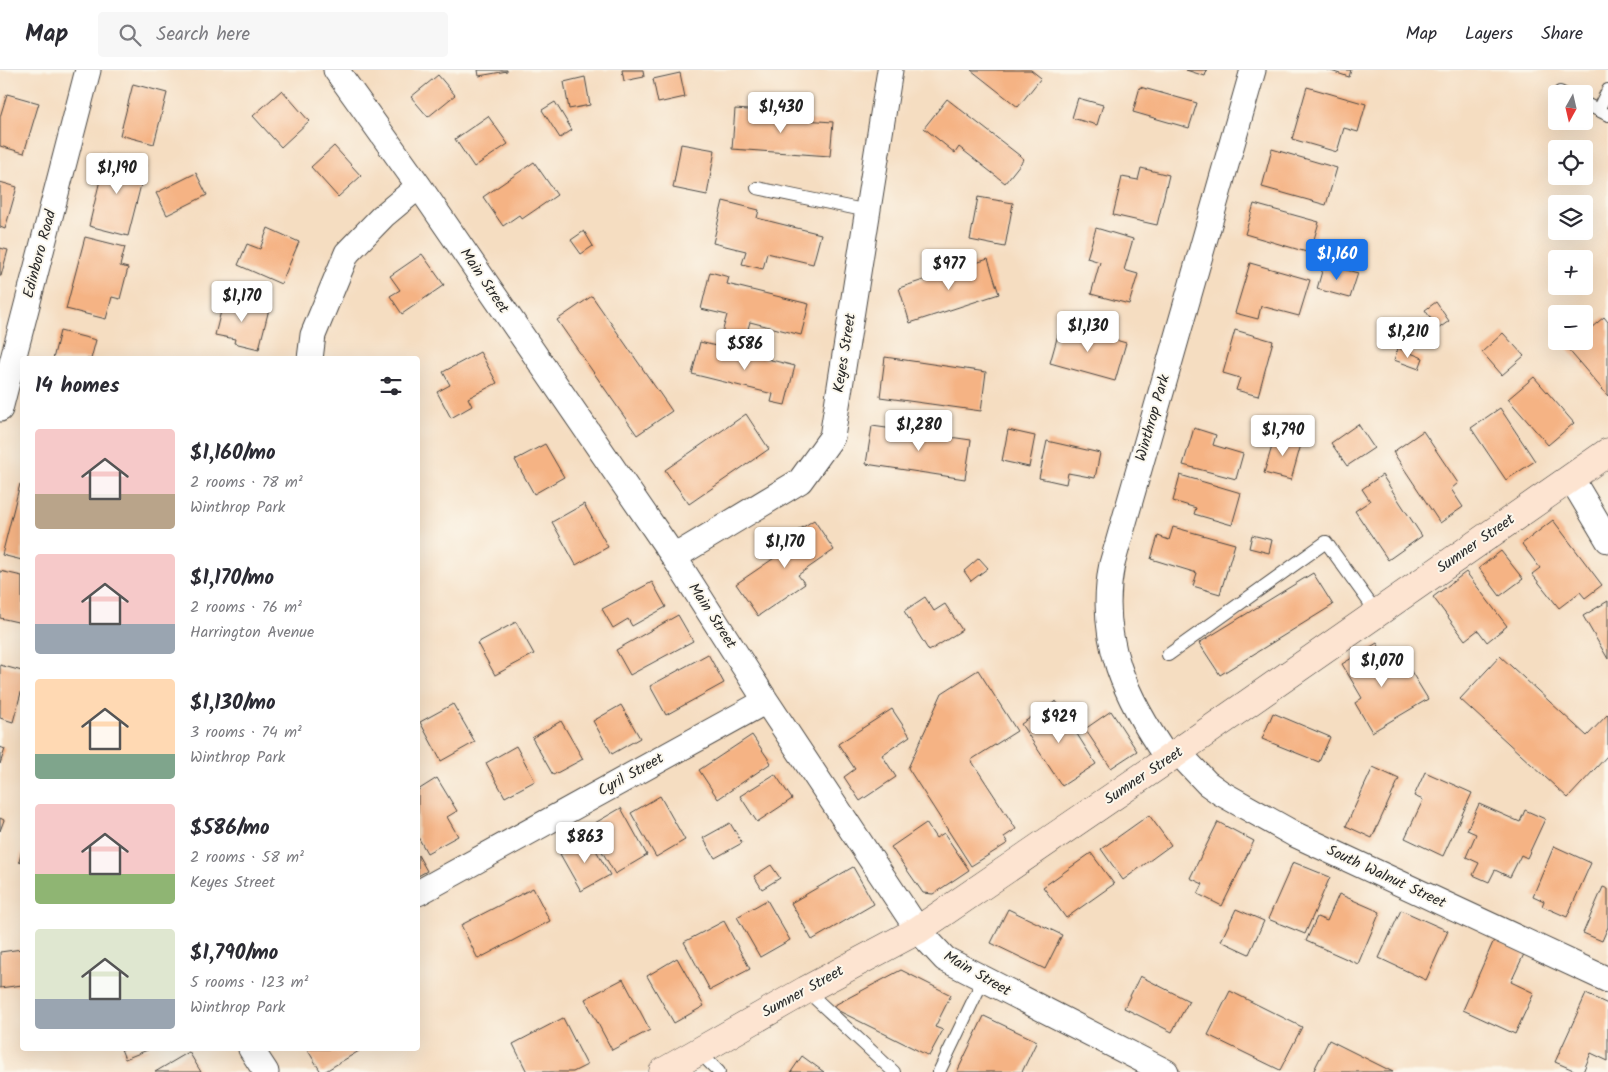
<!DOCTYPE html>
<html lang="en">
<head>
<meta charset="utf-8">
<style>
	body { margin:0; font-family:Kalam,sans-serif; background:#f7f7f7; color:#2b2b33; height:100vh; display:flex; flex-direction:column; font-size:19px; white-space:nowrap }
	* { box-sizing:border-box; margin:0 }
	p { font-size:16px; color:#7c7c81 }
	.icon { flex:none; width:28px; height:28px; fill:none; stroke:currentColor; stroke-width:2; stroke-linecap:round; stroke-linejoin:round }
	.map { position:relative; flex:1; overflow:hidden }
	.details { position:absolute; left:20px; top:286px; width:400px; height:695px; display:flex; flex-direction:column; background:#fff; border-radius:5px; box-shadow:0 5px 20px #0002 }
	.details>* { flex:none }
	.needle { width:32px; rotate:188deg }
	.buttons { position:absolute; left:1548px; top:15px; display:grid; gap:10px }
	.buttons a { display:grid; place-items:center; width:45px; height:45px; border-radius:5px; background:#fff; box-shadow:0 5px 20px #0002; font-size:25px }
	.price { position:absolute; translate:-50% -42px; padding:0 11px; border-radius:5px; background:#fff; color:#222; font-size:16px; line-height:32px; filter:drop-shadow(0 1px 2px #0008) }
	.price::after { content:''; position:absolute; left:50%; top:30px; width:15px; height:11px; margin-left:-8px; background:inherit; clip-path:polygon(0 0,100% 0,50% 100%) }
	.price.current { background:#1a73e8; color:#fff }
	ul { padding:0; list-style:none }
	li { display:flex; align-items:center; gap:15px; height:125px; padding:0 15px }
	li span { display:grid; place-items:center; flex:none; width:140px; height:100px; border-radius:5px; color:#555 }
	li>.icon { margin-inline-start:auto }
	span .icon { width:60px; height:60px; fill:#fffc; stroke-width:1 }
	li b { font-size:21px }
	h2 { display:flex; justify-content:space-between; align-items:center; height:60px; padding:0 15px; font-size:21px }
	header { display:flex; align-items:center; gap:30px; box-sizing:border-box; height:70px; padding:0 25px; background:#fff; border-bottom:1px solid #e1e1e2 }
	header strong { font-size:24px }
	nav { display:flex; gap:28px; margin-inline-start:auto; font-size:18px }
	.search { width:350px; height:45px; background:#f7f7f7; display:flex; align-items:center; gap:12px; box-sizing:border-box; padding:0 18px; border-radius:5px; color:#7c7c81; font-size:19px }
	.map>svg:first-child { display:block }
</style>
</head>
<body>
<header>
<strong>Map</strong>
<div class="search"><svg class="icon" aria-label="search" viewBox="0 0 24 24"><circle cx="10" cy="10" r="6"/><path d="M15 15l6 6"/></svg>Search here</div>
<nav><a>Map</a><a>Layers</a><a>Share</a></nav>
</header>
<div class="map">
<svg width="1608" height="1002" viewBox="0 0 1608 1002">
	<rect width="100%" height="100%" fill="#fbf7ec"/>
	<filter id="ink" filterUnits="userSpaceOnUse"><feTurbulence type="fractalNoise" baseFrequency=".02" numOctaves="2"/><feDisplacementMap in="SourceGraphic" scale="10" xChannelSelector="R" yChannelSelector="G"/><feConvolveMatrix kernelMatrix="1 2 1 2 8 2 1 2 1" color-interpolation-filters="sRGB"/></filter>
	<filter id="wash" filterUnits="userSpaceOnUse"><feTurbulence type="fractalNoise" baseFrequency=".0096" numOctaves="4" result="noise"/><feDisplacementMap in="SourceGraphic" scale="20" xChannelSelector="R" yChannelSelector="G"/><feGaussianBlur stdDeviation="1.12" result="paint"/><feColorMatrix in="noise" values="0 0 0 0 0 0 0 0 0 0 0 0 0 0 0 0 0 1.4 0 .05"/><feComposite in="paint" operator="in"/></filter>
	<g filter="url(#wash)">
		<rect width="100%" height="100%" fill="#f5ddc1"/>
		<g id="blocks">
			<!-- building -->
			<path fill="#f5b384" d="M478,0H507V1L479,6Z
				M622,0H643L644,7L624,11Z
				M971,0H1031L1041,8L1018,37Z
				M1186,0H1207L1205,6Z
				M1328,0H1351L1349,7Z
				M680,3L685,27L658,33L653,9Z
				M438,5L455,25L428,47L411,27Z
				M585,7L590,35L569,39L564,12Z
				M133,14L167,23L154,74L120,65Z
				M1140,17L1197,33L1189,58L1133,42Z
				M1307,17L1366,34L1358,62L1344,58L1337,82L1292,69Z
				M282,20L309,51L281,77L253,46Z
				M7,24L39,33L24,83L0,76V47Z
				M1078,28L1103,35L1097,55L1072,48Z
				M947,29L1024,89L1005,113L959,77L955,83L924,58Z
				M555,32L572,60L560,68L542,40Z
				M735,39L762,41L761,47L833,52L830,86L732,79Z
				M488,46L508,74L474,97L455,69Z
				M681,74L715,80L707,125L673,118Z
				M334,76L361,106L338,127L311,97Z
				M1272,79L1337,98L1326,135L1262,117Z
				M106,85L146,95L128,166L89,156Z
				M534,92L557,125L522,149L519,145L503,156L483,127Z
				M1141,98L1169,105L1157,155L1113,145L1122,107L1138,110Z
				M196,103L207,125L167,145L156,123Z
				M0,112L17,117L5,159L0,157Z
				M978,127L1013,133L1005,177L970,170Z
				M723,131L759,140L757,148L821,164L813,194L767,183L763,199L742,194L746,181L713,173Z
				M1254,134L1319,152L1310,183L1245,164Z
				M268,158L299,172L281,214L238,195L247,174L260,179Z
				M1096,158L1133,169L1124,200L1138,204L1129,234L1091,224L1100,192L1087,188Z
				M584,161L593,176L581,184L571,170Z
				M85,167L125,177L120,196L128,198L120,229L112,227L106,249L66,239Z
				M0,178L8,180L1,206H0Z
				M422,184L444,215L402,244L390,226L400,220L390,206Z
				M988,189L999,224L910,253L899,218Z
				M1250,193L1310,210L1299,246L1261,236L1258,249L1235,243Z
				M1324,194L1358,203L1350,228L1317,219Z
				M710,202L729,207L727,214L809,234L801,265L750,252L745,269L722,263L727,245L701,239Z
				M592,226L672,341L637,365L557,250Z
				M224,229L269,239L259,279L234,273L235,269L215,265Z
				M1436,232L1449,251L1438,259L1425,240Z
				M1604,247L1608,252V326L1567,278L1575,271H1584V264Z
				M1061,254L1126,273L1115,311L1050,293Z
				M1235,260L1273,271L1258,326L1236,320L1240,308L1223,303Z
				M60,261L96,270L91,289H53Z
				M1503,263L1524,286L1502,305L1482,282Z
				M700,272L795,296L785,335L771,332L773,324L692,304Z
				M1398,278L1423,288L1419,299L1394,290Z
				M480,282L497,313L468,328L472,336L451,348L437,322L450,315L443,302Z
				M885,287L986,302L981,341L880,327Z
				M1534,307L1574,353L1548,375L1508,329Z
				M1500,338L1535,391L1506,410L1471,358Z
				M746,344L769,379L689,434L665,400Z
				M1358,354L1374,378L1347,396L1331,373Z
				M872,356L971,370L965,409L866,394Z
				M1194,358L1216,365L1213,375L1243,384L1236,409L1183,395Z
				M1008,360L1035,366L1029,397L1002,391Z
				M1423,361L1458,413L1451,419L1463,437L1440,453L1393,382Z
				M1276,363L1302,371L1291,410L1264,403Z
				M1047,371L1100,383L1095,408L1068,403L1066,414L1039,408Z
				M545,374L564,407L534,424L515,390Z
				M1180,405L1241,423L1232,455L1194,444L1196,438L1173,431Z
				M1382,405L1422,466L1388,490L1355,441L1370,431L1362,419Z
				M20,414H22V490L2,485Z
				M584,434L608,477L576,495L552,452Z
				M814,450L834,480L798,505L805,514L758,546L736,514L783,482L777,474Z
				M1553,450L1602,515L1585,528L1580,522L1559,538L1532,504L1540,498L1522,474Z
				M1173,457L1235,474L1220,524L1193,516L1197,503L1151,489L1158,466L1169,470Z
				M1252,465L1272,470L1269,483L1249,478Z
				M1501,481L1523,509L1500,526L1479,498Z
				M979,488L988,498L971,511L964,501Z
				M0,501L22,506V553L0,548Z
				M1466,502L1507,556L1487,572L1478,560L1465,570L1433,527Z
				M1313,503L1333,535L1220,605L1199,573Z
				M652,512L666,537L632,556L628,549L613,558L602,539Z
				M925,527L934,541L945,534L962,560L929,581L904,541Z
				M1608,531V589L1583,546Z
				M678,545L693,571L630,605L616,580Z
				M516,552L534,584L495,605L477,573Z
				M1377,573L1396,606L1409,598L1428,629L1372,662L1355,633L1362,628L1342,594Z
				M708,584L724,613L666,645L650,616Z
				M1500,586L1587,666L1608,644V685L1568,728L1460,629Z
				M0,595L22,601V619L13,652L0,648Z
				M978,600L1017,661L971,690L1016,759L1004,767L1008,773L971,796L908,698L942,623Z
				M1056,631L1096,694L1062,716L1021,654Z
				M453,634L475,672L441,691L420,652Z
				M621,635L640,668L612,684L593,651Z
				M892,639L910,666L882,685L896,707L860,731L844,707L855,699L838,674Z
				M1111,641L1137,681L1111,698L1085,659Z
				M1273,643L1330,667L1319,692L1262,669Z
				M561,651L583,689L553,705L532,668Z
				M752,665L771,693L718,729L699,700Z
				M516,676L535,711L505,727L486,693Z
				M0,677L5,679L0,694Z
				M1373,697L1399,709L1372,768L1346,756Z
				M1425,702L1472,723L1443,786L1405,768L1423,730L1414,726Z
				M775,704L792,729L757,752L740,726Z
				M437,708L457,741L447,747L458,766L427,783L418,767V720Z
				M660,726L685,770L656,787L631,743Z
				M1479,734L1520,752L1525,740L1545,749L1527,788L1521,785L1510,807L1495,800L1489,812L1473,805L1479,793L1466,787L1476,764L1467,760Z
				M621,738L647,785L615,804L588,757Z
				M1149,745L1171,775L1123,810L1101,779Z
				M0,748L4,750L0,761Z
				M1218,752L1254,771L1222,836L1198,824L1203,814L1190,808Z
				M730,753L742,773L715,788L703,768Z
				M926,753L936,768L944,763L969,800L933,824L923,823L891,777Z
				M589,768L610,805L581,821L560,784Z
				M1554,776L1591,793L1567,847L1542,836L1544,831L1533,826Z
				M22,779V793L19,792Z
				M1091,783L1114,814L1066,848L1043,817Z
				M418,785L427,801L418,806Z
				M1293,792L1330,807L1305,864L1268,849Z
				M771,795L780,808L762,819L754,806Z
				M853,797L874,834L812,870L791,833Z
				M1603,817L1608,819V857L1602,871L1583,863Z
				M533,818L550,851L478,889L461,855Z
				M1339,824L1380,842L1358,894L1306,871L1317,847L1327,851Z
				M767,830L790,870L760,887L737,847Z
				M1008,839L1062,865L1045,899L991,873Z
				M1236,839L1264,851L1249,884L1221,871Z
				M1401,840L1448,861L1426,910L1379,888Z
				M724,851L750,899L710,920L684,872Z
				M1494,870L1524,884L1511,912L1534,923L1515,964L1463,940Z
				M22,879V915L0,918V882Z
				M677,888L704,936L674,953L647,906Z
				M901,900L951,925L935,957L943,960L929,986L831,937Z
				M1140,906L1189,931L1172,962L1124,938Z
				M623,909L650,960L612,980L585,929Z
				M1230,921L1302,957L1280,1000L1208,965Z
				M1586,924L1608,934V991L1591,983L1583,1002H1578L1555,992Z
				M984,946L1037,971L1022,1002H957Z
				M563,948L587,995L573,1002H527L513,974Z
				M1329,970L1393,1002H1313Z
				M121,979H150L125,989Z
				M307,979H357L359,981L324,1002H321Z
				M189,982L201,1002H155Z
				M802,986L824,1002H791Z"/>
		</g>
	</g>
	<g filter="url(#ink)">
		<use href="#blocks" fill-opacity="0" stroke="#494642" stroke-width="1"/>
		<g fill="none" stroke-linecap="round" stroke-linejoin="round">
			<!-- lane casing -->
			<g stroke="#494642" stroke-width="14">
				<path id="lane" d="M1560,22L1564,24
					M1584,33L1608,45
					M1598,40L1608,20
					M757,118L868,141
					M1168,585L1326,472L1377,543
					M806,920L894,1002
					M699,982L719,1002
					M939,1002L983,910"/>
			</g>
			<!-- street casing -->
			<g stroke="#494642" stroke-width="27">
				<path id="street" d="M336,0L419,116L674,487L766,631L918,860L945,889L1166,1002
					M310,289L313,265L347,183L383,146L419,116
					M0,339L88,0
					M1571,408L1608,470
					M674,487L800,411L832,367L890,0
					M1180,681L1188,693L1207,713L1221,723L1294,764L1608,910
					M1168,689C1126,629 1097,569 1112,494L1253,0
					M418,823L766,631
					M251,979L266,1002"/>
			</g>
			<!-- secondary casing -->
			<g stroke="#494642" stroke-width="29">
				<path id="secondary" d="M663,1002L806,920L918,860L1168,689L1608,382"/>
			</g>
			<!-- lane -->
			<use href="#lane" stroke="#fff" stroke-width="12"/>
			<!-- street -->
			<use href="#street" stroke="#fff" stroke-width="25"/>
			<!-- secondary -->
			<use href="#secondary" stroke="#fde4d1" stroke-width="28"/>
		</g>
	</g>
	<g text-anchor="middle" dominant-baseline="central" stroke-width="4" stroke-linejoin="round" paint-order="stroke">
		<!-- street labels -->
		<g font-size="15" fill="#2b2b2b" stroke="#fbf7ec">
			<text transform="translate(40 184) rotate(-75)">Edinboro Road</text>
			<text transform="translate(484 211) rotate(56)">Main Street</text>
			<text transform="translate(845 283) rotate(-81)">Keyes Street</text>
			<text transform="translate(1153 348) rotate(-74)">Winthrop Park</text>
			<text transform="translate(1476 474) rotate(-35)">Sumner Street</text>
			<text transform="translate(712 546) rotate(57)">Main Street</text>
			<text transform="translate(631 705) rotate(-29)">Cyril Street</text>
			<text transform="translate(1144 706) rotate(-34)">Sumner Street</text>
			<text transform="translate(1386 807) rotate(25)">South Walnut Street</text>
			<text transform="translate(977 904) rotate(30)">Main Street</text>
			<text transform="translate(803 922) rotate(-29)">Sumner Street</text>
		</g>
	</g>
</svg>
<div class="buttons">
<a><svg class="needle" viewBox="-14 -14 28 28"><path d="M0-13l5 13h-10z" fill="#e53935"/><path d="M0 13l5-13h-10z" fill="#7c7c81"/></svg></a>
<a><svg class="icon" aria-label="locate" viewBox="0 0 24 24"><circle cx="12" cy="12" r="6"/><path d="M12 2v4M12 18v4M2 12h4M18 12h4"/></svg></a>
<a><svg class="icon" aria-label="layers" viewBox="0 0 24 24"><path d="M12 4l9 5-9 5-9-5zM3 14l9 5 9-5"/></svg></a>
<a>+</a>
<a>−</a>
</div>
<b class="price" style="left:781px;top:64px">$1,430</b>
<b class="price" style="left:117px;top:125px">$1,190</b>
<b class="price current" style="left:1337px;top:211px">$1,160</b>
<b class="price" style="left:949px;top:221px">$977</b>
<b class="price" style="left:242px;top:253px">$1,170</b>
<b class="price" style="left:1088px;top:283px">$1,130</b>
<b class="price" style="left:1408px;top:289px">$1,210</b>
<b class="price" style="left:745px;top:301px">$586</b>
<b class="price" style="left:919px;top:382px">$1,280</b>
<b class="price" style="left:1283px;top:387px">$1,790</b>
<b class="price" style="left:785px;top:499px">$1,170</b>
<b class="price" style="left:1382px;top:618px">$1,070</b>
<b class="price" style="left:1059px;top:674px">$929</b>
<b class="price" style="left:585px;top:794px">$863</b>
<section class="details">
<h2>14 homes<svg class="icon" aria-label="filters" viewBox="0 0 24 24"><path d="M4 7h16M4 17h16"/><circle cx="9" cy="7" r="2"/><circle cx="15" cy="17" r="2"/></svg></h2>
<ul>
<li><span style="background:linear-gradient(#f6c9c9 65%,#b9a48a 0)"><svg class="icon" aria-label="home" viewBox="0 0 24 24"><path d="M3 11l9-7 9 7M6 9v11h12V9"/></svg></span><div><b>$1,160/mo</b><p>2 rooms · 78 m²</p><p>Winthrop Park</p></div></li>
<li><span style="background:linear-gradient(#f6c9c9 70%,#9aa5b1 0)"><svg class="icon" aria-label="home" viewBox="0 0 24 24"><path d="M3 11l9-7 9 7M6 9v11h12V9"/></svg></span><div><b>$1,170/mo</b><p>2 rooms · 76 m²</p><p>Harrington Avenue</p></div></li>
<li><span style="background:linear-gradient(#ffd9b3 75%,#7fa58c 0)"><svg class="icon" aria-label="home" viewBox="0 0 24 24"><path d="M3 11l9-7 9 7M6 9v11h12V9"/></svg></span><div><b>$1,130/mo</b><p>3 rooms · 74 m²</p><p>Winthrop Park</p></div></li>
<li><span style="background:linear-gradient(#f6c9c9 70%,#8fb573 0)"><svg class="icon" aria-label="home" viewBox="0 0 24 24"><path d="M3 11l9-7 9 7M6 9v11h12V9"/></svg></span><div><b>$586/mo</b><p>2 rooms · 58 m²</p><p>Keyes Street</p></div></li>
<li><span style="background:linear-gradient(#dfe7d0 70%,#9aa5b1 0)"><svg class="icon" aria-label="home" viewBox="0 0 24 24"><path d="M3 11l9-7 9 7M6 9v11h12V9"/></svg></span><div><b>$1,790/mo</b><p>5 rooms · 123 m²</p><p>Winthrop Park</p></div></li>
</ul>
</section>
</div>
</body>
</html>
